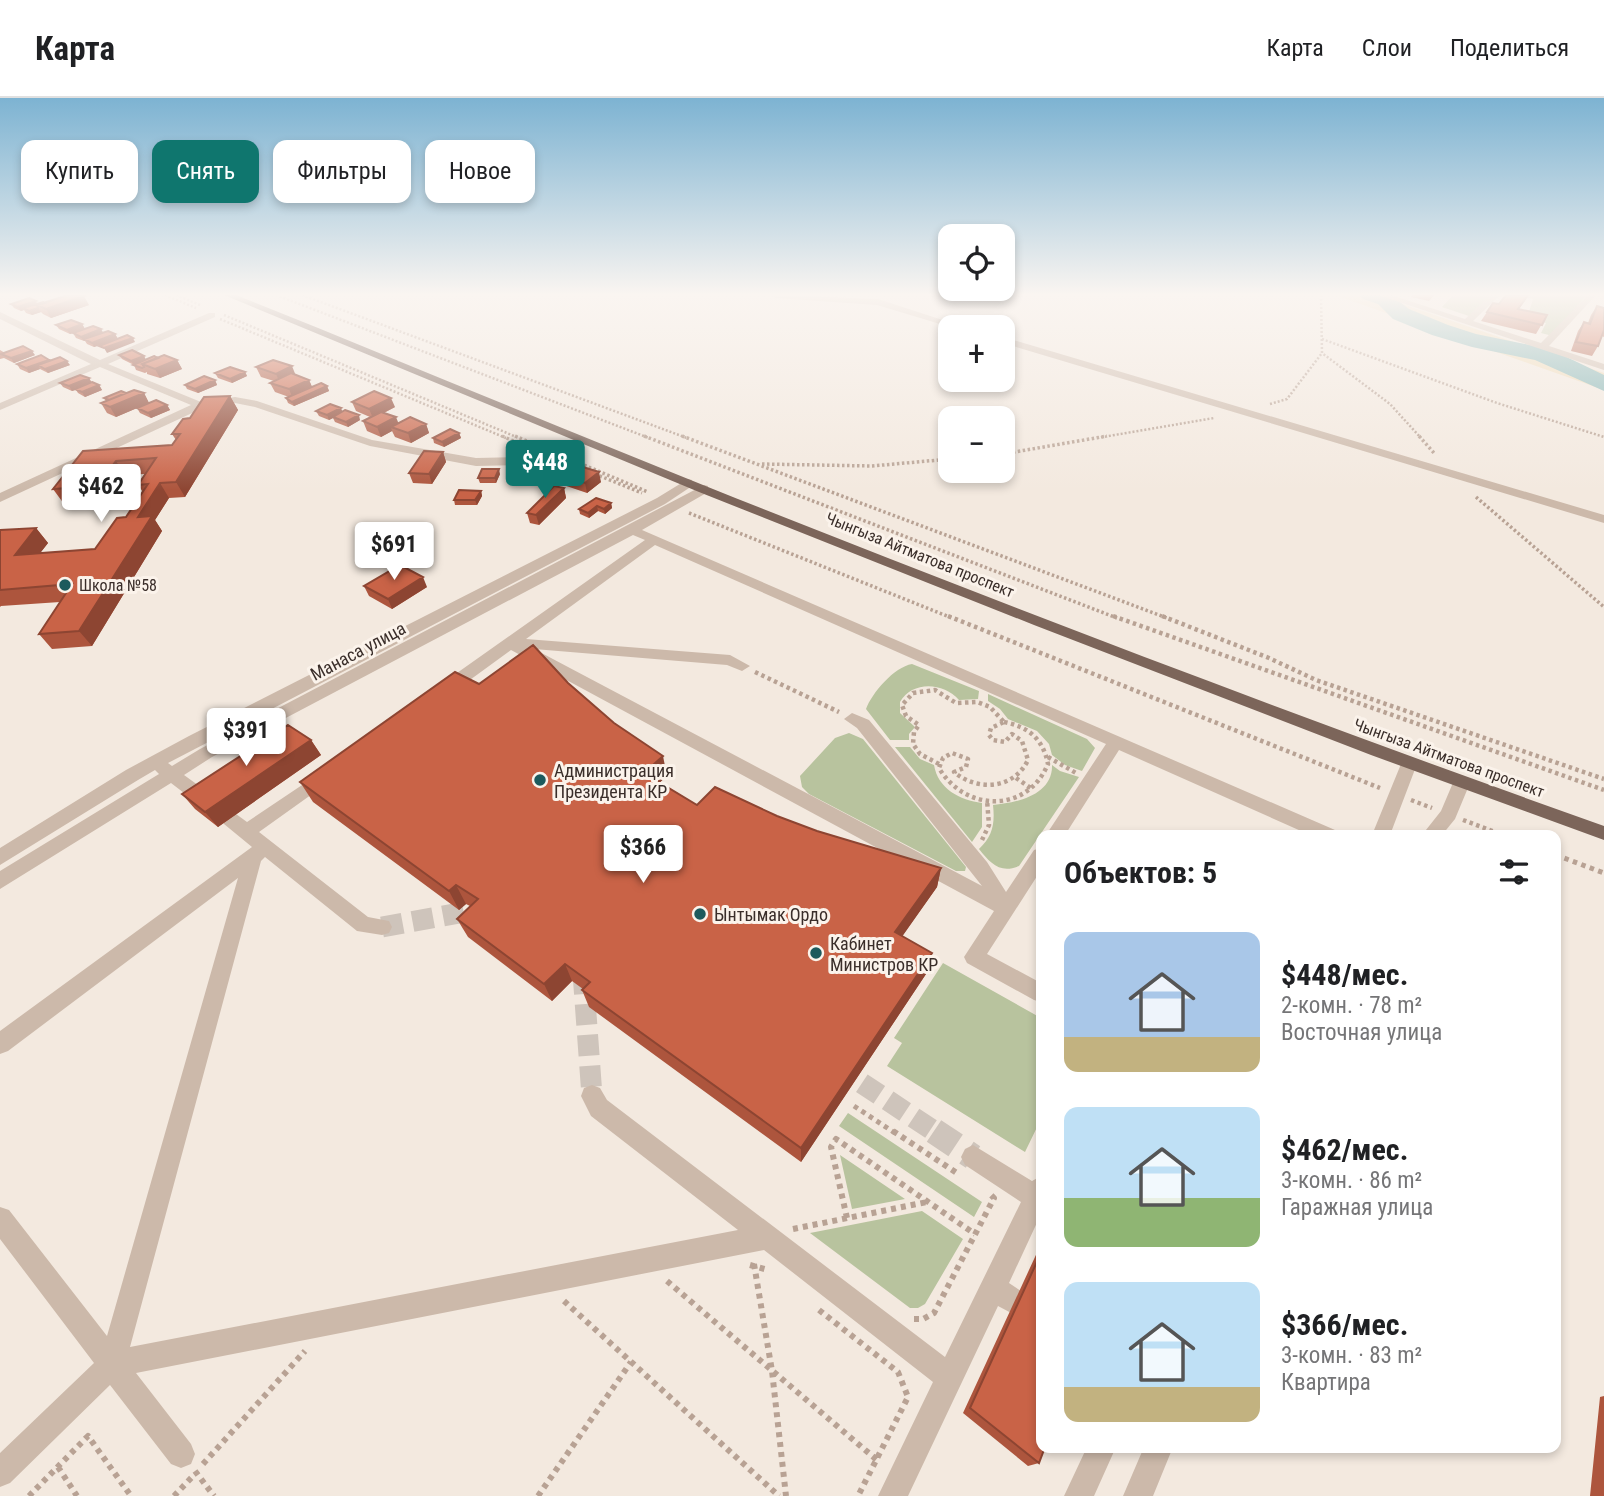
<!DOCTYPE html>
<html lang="ru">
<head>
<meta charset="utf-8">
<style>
	body { margin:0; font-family:"Roboto Condensed",sans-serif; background:#f6f6f6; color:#202124; height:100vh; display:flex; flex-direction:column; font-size:26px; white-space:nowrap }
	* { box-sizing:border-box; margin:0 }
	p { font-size:23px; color:#757577 }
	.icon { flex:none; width:38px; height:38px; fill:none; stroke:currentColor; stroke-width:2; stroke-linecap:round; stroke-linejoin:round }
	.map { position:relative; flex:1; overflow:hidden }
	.drawer { position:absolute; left:1036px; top:732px; width:525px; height:623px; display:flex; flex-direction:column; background:#fff; border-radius:14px; box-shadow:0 4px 10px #0003 }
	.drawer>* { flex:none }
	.hud { position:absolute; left:21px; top:42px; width:665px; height:63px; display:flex; gap:14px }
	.fabs { position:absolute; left:938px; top:126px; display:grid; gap:14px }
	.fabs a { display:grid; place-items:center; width:77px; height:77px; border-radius:14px; background:#fff; box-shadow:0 4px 10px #0003; font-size:35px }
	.price { position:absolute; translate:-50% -60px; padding:0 16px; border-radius:7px; background:#fff; color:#222; font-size:23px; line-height:46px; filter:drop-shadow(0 2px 4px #0008) }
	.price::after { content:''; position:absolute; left:50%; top:42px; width:21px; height:16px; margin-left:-10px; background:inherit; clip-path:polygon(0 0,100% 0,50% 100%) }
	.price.current { background:#0f766e; color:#fff }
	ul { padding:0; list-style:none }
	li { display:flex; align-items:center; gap:21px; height:175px; padding:0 28px }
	li span { display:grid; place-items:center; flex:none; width:196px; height:140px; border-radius:14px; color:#555 }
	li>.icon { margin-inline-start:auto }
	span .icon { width:84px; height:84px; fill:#fffc; stroke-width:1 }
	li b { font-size:30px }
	h2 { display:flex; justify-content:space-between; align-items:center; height:84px; padding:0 28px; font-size:30px }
	.tag { padding:0 24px; border-radius:14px; background:#fff; box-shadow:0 4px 10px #0003; font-size:24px; line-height:63px }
	.tag.current { background:#0f766e; color:#fff }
	header { display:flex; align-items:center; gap:42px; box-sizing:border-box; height:98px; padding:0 35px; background:#fff; border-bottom:2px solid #e0e0e0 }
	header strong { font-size:33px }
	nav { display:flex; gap:38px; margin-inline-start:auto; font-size:24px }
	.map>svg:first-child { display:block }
</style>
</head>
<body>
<header>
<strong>Карта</strong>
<nav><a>Карта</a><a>Слои</a><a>Поделиться</a></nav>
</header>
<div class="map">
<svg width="1604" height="1398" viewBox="0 0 1604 1398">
	<rect width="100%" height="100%" fill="#f3e9df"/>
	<!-- green -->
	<path fill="#b8c39e" d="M1453,197H1491L1469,218L1442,209Z
		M1517,197H1584L1586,198L1553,238L1541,235L1546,225L1527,220L1533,201Z
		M912,566L979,593L978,601L959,602C943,584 912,583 900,604V615L915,629L909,636V642H890L866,611C872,595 894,569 912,566Z
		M988,596L1087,641L1095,650L1082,673L1065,667L1052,657L1049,646L1037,633L1008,621L1000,611L988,603Z
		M849,635L863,641L966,769L965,773H956L809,696L802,689L800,678L835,640Z
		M895,649H910L920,661L934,667C938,691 960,702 982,705V729L972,744Z
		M1052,667L1060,673L1079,679L1019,768C1000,776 990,765 979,751C993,738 995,725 993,707C1016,705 1053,697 1052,667Z
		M943,865L1041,920V1021L1025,1054L887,968L902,945L894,940Z
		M848,1015L982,1104L974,1119L839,1028Z
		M840,1057L905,1101L852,1111Z
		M922,1113L963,1141L925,1206L918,1210H910L810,1135Z"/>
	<!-- sand -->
	<path fill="#efdab5" d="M1335,197H1376L1604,275V292Z"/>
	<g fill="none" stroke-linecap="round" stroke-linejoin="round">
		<!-- river -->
		<path fill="#7db1b2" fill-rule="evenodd" d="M1360,197H1391L1409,211L1448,227L1476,236L1550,251L1604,277V293L1535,262L1472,249L1432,237L1393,221L1378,206L1363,201Z"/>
		<!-- minor-tunnel-far1 -->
		<path stroke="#cec4bb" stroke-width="21" stroke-dasharray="21 10" stroke-linecap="butt" d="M382,829L487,810
			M583,875L592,998
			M836,968L937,1035"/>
		<!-- minor-tunnel -->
		<path stroke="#cec4bb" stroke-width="26" stroke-dasharray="26 13" stroke-linecap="butt" d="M934,1033L973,1059"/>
		<!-- path-far4 -->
		<path stroke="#b8a294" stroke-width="2.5" stroke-dasharray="2 2" stroke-linecap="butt" d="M165,197L196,210
			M176,197L200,207
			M276,197L649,340
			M302,197L687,340
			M1321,197L1322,255L1390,306L1421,340
			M224,217L519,340
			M220,221L506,340
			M1322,241L1497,305L1604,339
			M1270,306L1287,301L1322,255
			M1097,340L1214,320"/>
		<!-- path-far3 -->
		<path stroke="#b8a294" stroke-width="3.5" stroke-dasharray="2.5 2.5" stroke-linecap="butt" d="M502,338L525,348
			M515,338L648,394
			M644,338L1117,520
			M682,338L1167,520
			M1419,338L1434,355
			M540,354L561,363
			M1003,356L1107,338
			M762,366L872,368L950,361
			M595,376L642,395
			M1476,399L1604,509
			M689,415L952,520"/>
		<!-- path-far2 -->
		<path stroke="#b8a294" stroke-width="4.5" stroke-dasharray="3.5 3.5" stroke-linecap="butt" d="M948,518L1380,690
			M1113,518L1604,692
			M1162,518L1269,560L1316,582L1604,681
			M755,574L839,614
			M1004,624C1029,629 1043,641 1048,666C1027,716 965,714 939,670L943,660L952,655L968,661L966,669L954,674C978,694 1014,691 1028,662L1022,643L1012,636L1005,644L993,642L989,637L991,630Z
			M1048,659L1076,675
			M939,666L920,656L913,646L914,634L919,627L906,618L902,607L913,595L935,592L956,605L977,604L990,609L1004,624
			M1016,680L1032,691
			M1411,702L1432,710
			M1463,722L1503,737
			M982,742L989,727L987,702"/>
		<!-- path-far1 -->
		<path stroke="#b8a294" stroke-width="5" stroke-dasharray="4.5 4.5" stroke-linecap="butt" d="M1556,757L1604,775
			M854,1008L895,1035"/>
		<!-- path -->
		<path stroke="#b8a294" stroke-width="6" stroke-dasharray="5 5" stroke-linecap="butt" d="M893,1033L957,1075
			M847,1120L831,1049L836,1041L975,1136
			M793,1131L927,1104
			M754,1166L772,1273L786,1398
			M750,1167L768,1172
			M667,1183L877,1362
			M564,1203L779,1398
			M819,1212L898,1274L908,1299L858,1398
			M914,1221H923L934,1215L994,1100L991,1097
			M203,1366L305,1253
			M58,1369L77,1398
			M195,1373L214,1398
			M29,1398L88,1338L131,1398
			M174,1398L193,1378
			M538,1398L631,1264"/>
		<!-- minor -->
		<path fill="#ccb9aa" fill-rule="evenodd" d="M771,197L878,201L964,229H950L877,207L775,200Z
			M1378,197H1391L1465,221L1491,197H1500L1473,223L1541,245L1588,197H1596L1549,248L1604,266V272Z
			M0,214L100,262L209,215H215V219L108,266L201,304L235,299L257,303L372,342L476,360L528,359L534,363L528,367L476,368L370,348L255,309L235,305L203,310L0,404V395L191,307L100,269L0,312V305L91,266L0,221Z
			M1003,239L1604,417V425L1003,245Z
			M688,381L692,382V388L665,406L168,665L172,668L200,651L704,387L708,388V394L642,432L1335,732L1338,737H1310L1119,652L1065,737H1046L1106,646L655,447L526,541L730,557L750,568L742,573L727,567L534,551L982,788L857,630L844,621L852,615L869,622L987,764L1006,794L1034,752L1041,750V772L987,856L1041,885V904L1034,902L967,865L964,859L994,813L511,552L452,595H440L438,591L440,587L645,442L633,437L212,659L184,677L213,698L216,703L213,708H201L171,685L0,791V773L159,676L155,672L138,682L0,767V750L126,672L189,638L657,400Z
			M1409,660L1417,666L1390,737H1372L1401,666Z
			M323,673L329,674L332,679L329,684L259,734L368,819L389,823L392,829L389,835L382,837L357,833L265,759L261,763L130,1249L738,1132L591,1018L581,998L584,990L592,987L600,990L607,1002L945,1259L1021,1104L965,1067L961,1059L965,1051L973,1047L1032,1083L1041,1078V1116L1009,1185L1024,1195L1028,1204L1024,1213L1015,1217L998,1208L908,1398H878L933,1284L764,1152L136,1275L191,1346L195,1356L191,1366L181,1370L171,1366L110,1287L10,1385L0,1389V1355L94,1265L0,1141V1109L9,1112L107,1238L238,780L8,953L0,956V933L252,749L224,726L221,721L224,716H236L247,724Z
			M1461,678L1467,680L1470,685L1455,721L1442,737H1422L1441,713L1455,680Z
			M1087,1349H1116L1094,1398H1064Z
			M1144,1349H1173L1153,1398H1123Z"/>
		<!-- major -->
		<path fill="#7c655a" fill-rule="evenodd" d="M224,197H236C394,260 550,326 708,389C1004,507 1303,621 1604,728V742L1371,657L1034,527L699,394Z"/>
	</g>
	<!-- wall -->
	<path fill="#ad553d" d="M1412,197H1434L1429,203L1411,199Z
		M1506,197H1529L1519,211L1547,217L1536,236L1481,223L1487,214L1499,206Z
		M45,205L89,207L51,220L43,216L41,214L32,217L26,215L24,212L21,213L14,210L11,206Z
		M1597,208L1604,210V239L1602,238L1598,248L1592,258L1571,253L1578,233L1584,224L1588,225L1591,217Z
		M82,226L85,231L70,236L59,231L56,227Z
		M73,235H103L115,236L118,241L94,249L87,246L85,243H84L76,240Z
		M0,252L5,255L35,257L14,265L4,260L0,261Z
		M119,257L144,258L146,262L158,260L177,262L182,271L160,280L147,276V274L145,275L136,272L134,267L122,261Z
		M49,262L50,263L70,267L48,275L40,271L29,275L20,271L17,266Z
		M256,269L296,277L309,282L312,289L327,288L329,293L294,308L288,305L286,300L289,299L275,294L270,285L274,283L261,279Z
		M245,274L247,278L232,285L218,280L215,275Z
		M89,280L91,284L99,287L102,292L85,299L78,295L76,292L72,293L63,289L60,285Z
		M215,282L217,287L198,295L187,291L185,287Z
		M126,295H144L149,305L167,307L170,312L151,320L140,315L137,310L116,319L107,315L101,305L106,303L104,300Z
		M230,298L238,312L185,399L169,400L155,422L162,433L92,548L52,551L39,536L60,504L1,508L0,509V432L36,430L48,445L40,455L95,451L126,419L143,394L138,387L145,376L125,377L107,403L64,406L53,391L83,353L172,347L176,342L172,336L190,320Z
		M352,304L395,309L384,315L398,325L426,326L429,335L411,345L395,339L392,333L381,339L367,333L363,323L370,319L356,313Z
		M316,313L343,314L360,322L348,329L335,324L333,320L329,322L319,318Z
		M459,335L461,340L444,349L434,345L433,340Z
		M443,354L446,364L432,386L413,385L409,375Z
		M522,365L601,384L587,395L525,374Z
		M500,376L496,385H480L478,380Z
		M564,390L566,400L539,427L530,425L527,415Z
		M481,393L482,398L477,407H455L454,402Z
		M611,405L612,410L605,416L598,413L589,420L580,416L579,411Z
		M364,488L427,489L392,511L369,498Z
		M568,585L667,678L660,684L697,707L777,718L817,733L941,770L937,789L902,838L932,855L928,873L801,1064L589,909L582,892L583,891L572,883L552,903L468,839L457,821L470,808L466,806L459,812L313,704L300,684L479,586Z
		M311,642L321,657L218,729L195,711L182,696Z
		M1041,1146V1349L1039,1365L1028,1368L963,1315Z
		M1604,1298V1398H1590L1600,1299Z"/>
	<!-- shaded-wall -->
	<path fill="#8d4532" d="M84,198L89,207L51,220L46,211Z
		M36,203L38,208L23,210L24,212L21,213L18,209Z
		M38,210L41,214L32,217L29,213Z
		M82,226L85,231L70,236L67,232Z
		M101,231L104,236L84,241L85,243H84L81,239Z
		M115,236L118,241L94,249L92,245Z
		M133,240L135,244L107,255L104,250Z
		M32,253L35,257L14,265L11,260Z
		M144,258L146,263L134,267L131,263Z
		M49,262L52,266L38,267L40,271L29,275L26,270Z
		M177,262L182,271L160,280L155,271Z
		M67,263L70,267L48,275L45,271Z
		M292,268L296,278L280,285L276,276Z
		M245,274L247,278L232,285L230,281Z
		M89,280L92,285L72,293L69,288Z
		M215,282L217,287L198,295L195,291Z
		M309,282L313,291L293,301L289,291Z
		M99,287L102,292L85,299L82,294Z
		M327,288L329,293L294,308L292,304Z
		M144,295L149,305L116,319L110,309Z
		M230,298L238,312L185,399L176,384Z
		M391,300L395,309L373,320L369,311Z
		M167,307L170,312L151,320L148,315Z
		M341,310L343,315L329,322L327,317Z
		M359,317L360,322L348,329L346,324Z
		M396,319L400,329H391L392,333L381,339L377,329Z
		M426,326L429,335L411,345L408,335Z
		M459,335L461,340L444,349L442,344Z
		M443,354L446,364L432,386L429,376Z
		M116,363L125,377L107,403L97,388Z
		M499,371L500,376L496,385L495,380Z
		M599,374L601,384L587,395L585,385Z
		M160,385L169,400L155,422L162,433L92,548L79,533L138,419Z
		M564,390L566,400L539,427L536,417Z
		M481,393L482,398L477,407L475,402Z
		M611,405L612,410L605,416L604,411Z
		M597,408L598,413L589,420L588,415Z
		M36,430L48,445L27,472L15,457Z
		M423,479L427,489L392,511L388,501Z
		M311,642L321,657L218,729L205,714Z
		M663,658L667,678L648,695L644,675Z
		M941,770L937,789L892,853L895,834Z
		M456,787L466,806L459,812L449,793Z
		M932,855L928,873L801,1064V1050Z
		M565,866L572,883L552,903L544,886Z"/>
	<!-- building -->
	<path fill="#c96347" stroke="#8d4532" stroke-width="2" d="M68,197H81L84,198L46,211L37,207Z
		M1506,197H1528L1518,211L1547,217L1542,227L1487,214L1493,205L1499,206Z
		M29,200L36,203L18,209L11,206Z
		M43,204L45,205L37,207L38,210L29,213L23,210Z
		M1597,208L1604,210V232L1598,248L1576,244L1584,224L1590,226Z
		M71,222L82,226L67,232L56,227Z
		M93,228L101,231L81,239L73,235Z
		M108,233L115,236L92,245L84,241Z
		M127,237L133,240L104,250L99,248Z
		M23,248L32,253L11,260L1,256Z
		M132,252L144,258L131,263L119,257Z
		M41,257L49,262L26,270L17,266Z
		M164,257L177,262L155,271L142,266Z
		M154,258L158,260L142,266L144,269L142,270L133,267Z
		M60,259L67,263L45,271L38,267Z
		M273,262L292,268L276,276L256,269Z
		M230,269L245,274L230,281L215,275Z
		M291,275L309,282L289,291L270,285Z
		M80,277L89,280L69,288L60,285Z
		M204,278L215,282L195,291L185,287Z
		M92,284L99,287L82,294L75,291Z
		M321,285L327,288L292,304L286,300Z
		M134,292L144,295L110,309L101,305Z
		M121,293L126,295L109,302L104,300Z
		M374,293L391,300L369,311L352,304Z
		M230,298L176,384L160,385L138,419L152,418L79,533L39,536L72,486L0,492V432L36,430L15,457L95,451L117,420L126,419L148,386L138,387L156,360L116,363L97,388L53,391L83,353L172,347L180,336H172L183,321L190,320L204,299Z
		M156,302L167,307L148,315L137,310Z
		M330,306L341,310L327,317L316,313Z
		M345,312L359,317L346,324L333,319Z
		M381,314L396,319L377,329L363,323Z
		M410,319L426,326L408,335L391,329Z
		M450,331L459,335L442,344L433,340Z
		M424,353L443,354L429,376L409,375Z
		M537,355L599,374L585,385L522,365Z
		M482,371H499L495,380H478Z
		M554,388L564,390L536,417L527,415Z
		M459,392L481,393L475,402H454Z
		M596,400L611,405L604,411L597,408L588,415L579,411Z
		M400,467L423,479L388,501L364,488Z
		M533,547L568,585L614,625L663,658L644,675L697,707L715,689L777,718L817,733L941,770L895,834L932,855L801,1050L582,892L590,884L565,866L544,886L457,821L478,801L456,787L449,793L300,684L455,574L479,586Z
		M288,627L311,642L205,714L182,696Z
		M1041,1155V1349H1045L1039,1365L970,1310Z"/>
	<!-- sky -->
	<linearGradient id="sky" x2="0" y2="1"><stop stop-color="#7db3d2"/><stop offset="0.5" stop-color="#faf5f1"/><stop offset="1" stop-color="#faf5f1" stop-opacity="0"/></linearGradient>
	<rect width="1604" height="393" fill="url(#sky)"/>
	<!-- markers -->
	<g fill="#1d5a5d" stroke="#fbf3eb" stroke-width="2.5">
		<circle cx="65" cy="487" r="7"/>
		<circle cx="540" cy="682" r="7"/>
		<circle cx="700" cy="816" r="7"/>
		<circle cx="816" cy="855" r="7"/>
	</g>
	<g text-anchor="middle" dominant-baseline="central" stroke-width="6" stroke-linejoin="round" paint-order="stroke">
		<!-- far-street labels -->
		<g font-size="16" fill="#3a2e2a" stroke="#fbf3eb">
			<text transform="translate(920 457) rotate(22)">Чынгыза Айтматова проспект</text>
			<text transform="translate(1449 660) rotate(20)">Чынгыза Айтматова проспект</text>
		</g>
		<!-- far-poi labels -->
		<g font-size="16" fill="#3a2e2a" stroke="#fbf3eb" text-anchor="start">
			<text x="79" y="487">Школа №58</text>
		</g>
		<!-- street labels -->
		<g font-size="18" fill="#3a2e2a" stroke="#fbf3eb">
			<text transform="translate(358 553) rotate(-28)">Манаса улица</text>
		</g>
		<!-- poi labels -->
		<g font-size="18" fill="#3a2e2a" stroke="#fbf3eb" text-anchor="start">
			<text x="554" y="672">Администрация<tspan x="554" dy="21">Президента КР</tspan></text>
			<text x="714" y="816">Ынтымак Ордо</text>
			<text x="830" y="845">Кабинет<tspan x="830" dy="21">Министров КР</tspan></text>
		</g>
	</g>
</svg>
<div class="fabs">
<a><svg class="icon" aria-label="locate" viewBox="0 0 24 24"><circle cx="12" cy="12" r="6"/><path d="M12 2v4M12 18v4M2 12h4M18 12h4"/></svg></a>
<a>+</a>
<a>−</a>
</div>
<b class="price current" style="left:545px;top:402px">$448</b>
<b class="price" style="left:101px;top:426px">$462</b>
<b class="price" style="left:394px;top:484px">$691</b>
<b class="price" style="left:246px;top:670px">$391</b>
<b class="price" style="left:643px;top:787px">$366</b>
<div class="hud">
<a class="tag">Купить</a>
<a class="tag current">Снять</a>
<a class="tag">Фильтры</a>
<a class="tag">Новое</a>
</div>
<section class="drawer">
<h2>Объектов: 5<svg class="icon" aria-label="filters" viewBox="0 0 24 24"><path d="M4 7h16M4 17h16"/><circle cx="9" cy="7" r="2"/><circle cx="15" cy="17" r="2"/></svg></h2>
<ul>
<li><span style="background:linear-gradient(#a9c7e8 75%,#c2b280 0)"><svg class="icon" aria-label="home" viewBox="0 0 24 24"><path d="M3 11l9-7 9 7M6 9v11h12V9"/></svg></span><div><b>$448/мес.</b><p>2-комн. · 78 m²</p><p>Восточная улица</p></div></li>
<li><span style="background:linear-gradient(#bfe0f5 65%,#8fb573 0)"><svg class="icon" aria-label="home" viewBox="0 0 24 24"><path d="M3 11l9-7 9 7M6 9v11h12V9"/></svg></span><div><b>$462/мес.</b><p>3-комн. · 86 m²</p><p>Гаражная улица</p></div></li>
<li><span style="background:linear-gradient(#bfe0f5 75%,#c2b280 0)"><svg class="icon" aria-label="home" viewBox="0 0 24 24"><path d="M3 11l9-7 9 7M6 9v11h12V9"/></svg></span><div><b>$366/мес.</b><p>3-комн. · 83 m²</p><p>Квартира</p></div></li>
</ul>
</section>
</div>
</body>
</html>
